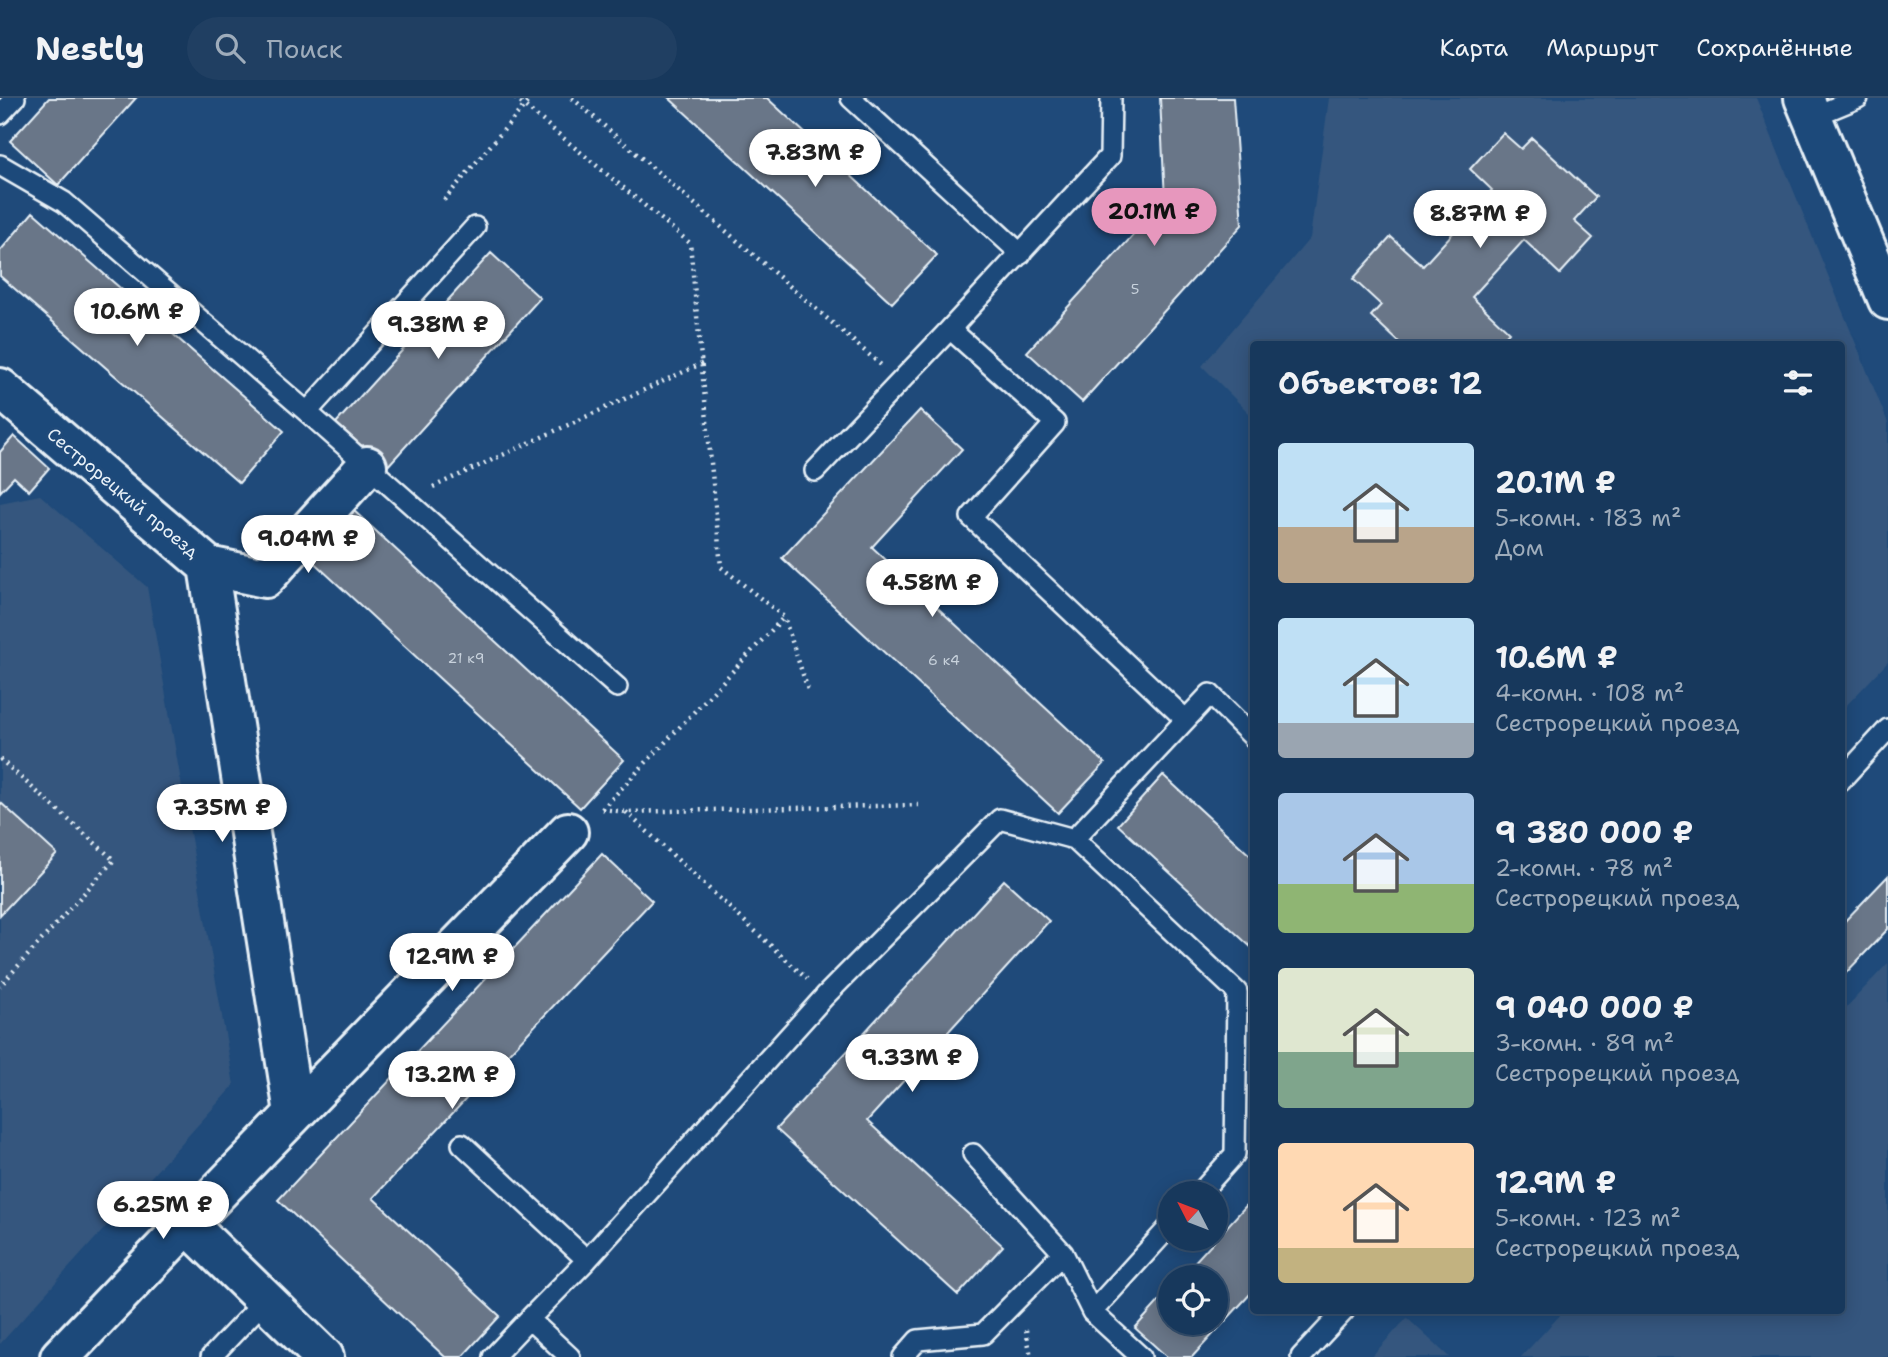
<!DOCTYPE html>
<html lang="ru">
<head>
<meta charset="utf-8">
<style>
	body { margin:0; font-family:"Shantell Sans",sans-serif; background:#203f62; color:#f1f3f6; height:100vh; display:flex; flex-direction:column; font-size:26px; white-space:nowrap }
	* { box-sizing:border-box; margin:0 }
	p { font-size:23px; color:#9eacbb }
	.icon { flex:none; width:38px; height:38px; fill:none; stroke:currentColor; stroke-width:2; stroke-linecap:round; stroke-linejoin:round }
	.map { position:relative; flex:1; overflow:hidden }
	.side { position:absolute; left:1250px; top:243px; width:595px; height:973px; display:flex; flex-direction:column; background:#17385c; border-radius:7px; box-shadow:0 4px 18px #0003,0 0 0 2px #365272 }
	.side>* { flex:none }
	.needle { width:46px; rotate:312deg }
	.tools { position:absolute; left:1158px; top:1083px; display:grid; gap:14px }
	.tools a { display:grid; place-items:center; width:70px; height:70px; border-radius:50%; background:#17385c; box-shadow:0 4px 18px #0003,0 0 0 2px #365272; font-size:35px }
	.price { position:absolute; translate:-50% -60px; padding:0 16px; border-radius:24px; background:#fff; color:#222; font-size:23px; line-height:46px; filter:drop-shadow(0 2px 4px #0008) }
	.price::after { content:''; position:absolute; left:50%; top:42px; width:21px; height:16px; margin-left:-10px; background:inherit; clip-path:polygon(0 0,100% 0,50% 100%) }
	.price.on { background:#e797bd; color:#111 }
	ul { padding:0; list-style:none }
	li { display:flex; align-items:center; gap:21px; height:175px; padding:0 28px }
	li span { display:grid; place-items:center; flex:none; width:196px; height:140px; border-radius:7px; color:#555 }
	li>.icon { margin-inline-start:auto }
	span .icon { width:84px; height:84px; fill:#fffc; stroke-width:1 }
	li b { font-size:30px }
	h2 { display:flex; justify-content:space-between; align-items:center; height:84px; padding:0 28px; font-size:30px }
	header { display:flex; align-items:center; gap:42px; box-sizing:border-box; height:98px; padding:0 35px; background:#17385c; border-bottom:2px solid #365272 }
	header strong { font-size:33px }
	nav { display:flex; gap:38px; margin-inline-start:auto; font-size:24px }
	.search { width:490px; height:63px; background:#203f62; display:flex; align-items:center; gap:18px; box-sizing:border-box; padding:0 24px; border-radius:38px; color:#9eacbb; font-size:26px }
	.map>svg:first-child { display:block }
</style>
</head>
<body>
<header>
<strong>Nestly</strong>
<div class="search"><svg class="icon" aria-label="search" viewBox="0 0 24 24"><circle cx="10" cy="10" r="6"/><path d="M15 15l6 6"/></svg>Поиск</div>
<nav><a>Карта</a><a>Маршрут</a><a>Сохранённые</a></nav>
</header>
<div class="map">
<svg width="1888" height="1259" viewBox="0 0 1888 1259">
	<rect width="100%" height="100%" fill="#1f4a7a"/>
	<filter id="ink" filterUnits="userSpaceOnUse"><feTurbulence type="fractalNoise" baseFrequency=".0143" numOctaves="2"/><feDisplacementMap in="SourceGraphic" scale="14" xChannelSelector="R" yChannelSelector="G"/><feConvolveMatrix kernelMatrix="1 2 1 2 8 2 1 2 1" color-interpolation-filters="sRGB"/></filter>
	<g filter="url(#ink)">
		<!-- built -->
		<path fill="#35577e" d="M1329,0H1756L1888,325V564L1841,613V247H1253V319L1202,268L1310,140Z
			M40,397L147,489L234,987L0,1246V405Z
			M1888,865V1259H1521L1564,1213H1841V915Z
			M1407,1220L1449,1259H1371Z"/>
		<!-- building -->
		<path fill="#697688" stroke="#e8f1f8" stroke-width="2" d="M49,0H136L58,87L10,43Z
			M669,0H767L937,157L892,205Z
			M1160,0H1233L1242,127L1082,304L1027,254L1165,102Z
			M1503,35L1521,51L1532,40L1596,99L1574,123L1593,140L1560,176L1524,142L1472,199L1509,234L1497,247H1402L1371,218L1381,207L1353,181L1391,139L1423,168L1492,92L1470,71Z
			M33,114L284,333L239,385L0,178V153Z
			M491,155L540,200L386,370L336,325Z
			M920,312L962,351L872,449L1105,665L1058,715L782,460Z
			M14,338L49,370L29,393L14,379L0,394V354Z
			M352,411L624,662L580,710L308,459Z
			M1163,677L1253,760V851L1118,727Z
			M0,704L57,756L0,817Z
			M602,756L652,803L373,1100L500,1218L462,1259H445L278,1102Z
			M1888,778V831L1841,880V827Z
			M1004,782L1049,823L867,1023L1003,1148L958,1197L776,1031Z
			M1253,1100V1193L1192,1259H1167L1135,1230L1171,1190V1225H1216V1180H1180Z"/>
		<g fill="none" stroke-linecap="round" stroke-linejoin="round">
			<!-- lane casing -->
			<g stroke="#e8f1f8" stroke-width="24">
				<path id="lane" d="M851,0L1021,156
					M1111,0L1110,58L950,231L1055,325L971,419L1185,621
					M0,16L15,0
					M1812,19L1858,0
					M0,67L64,104L307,314L617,589
					M307,314L475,129
					M815,373L950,231
					M1841,682L1888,631
					M462,1046L587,1162
					M973,1056L1063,1155
					M1199,1096L1235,1056L1237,894L1074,741L1210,596L1253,639
					M1092,1214L1171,1127
					M529,1221L587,1162L825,898L1000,721L1074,741
					M211,1259L265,1202
					M493,1259L529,1221L570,1259
					M903,1259L918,1242L983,1236L1063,1155L1092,1214L1141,1259
					M1301,1259L1344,1213"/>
			</g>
			<!-- street casing -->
			<g stroke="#e8f1f8" stroke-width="44">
				<path id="street" d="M1804,0L1888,202
					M0,290L208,468L294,1015
					M208,468L265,480L367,368
					M60,1259L187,1126
					M324,1259L187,1126L568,734"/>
			</g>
			<!-- path -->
			<path stroke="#e8f1f8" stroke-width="4.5" stroke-dasharray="2 5" stroke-linecap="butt" d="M515,0L690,145L721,469L784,519L808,592
				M572,0L881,267
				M444,102L531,0
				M433,389L703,265
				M0,661L114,762L0,888
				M602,711L626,714L918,707
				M602,711L784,519
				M626,714L807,881
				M1026,1232L1031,1259"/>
			<!-- lane -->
			<use href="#lane" stroke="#1f4a7a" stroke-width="19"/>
			<!-- street -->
			<use href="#street" stroke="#1f4a7a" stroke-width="38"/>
		</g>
	</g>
	<g text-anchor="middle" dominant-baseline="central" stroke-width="6" stroke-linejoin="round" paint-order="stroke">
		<!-- number labels -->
		<g font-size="14" fill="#c8d2dc">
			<text x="1135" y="191">5</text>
			<text x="466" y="560">21 к9</text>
			<text x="944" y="562">6 к4</text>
		</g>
		<!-- street labels -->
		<g font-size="18" fill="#e8f1f8" stroke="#1f4a7a">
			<text transform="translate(123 395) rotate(40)">Сестрорецкий проезд</text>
		</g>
	</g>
</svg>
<div class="tools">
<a><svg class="needle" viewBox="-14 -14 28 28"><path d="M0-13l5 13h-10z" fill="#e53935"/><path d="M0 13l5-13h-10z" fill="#9eacbb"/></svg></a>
<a><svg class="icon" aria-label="locate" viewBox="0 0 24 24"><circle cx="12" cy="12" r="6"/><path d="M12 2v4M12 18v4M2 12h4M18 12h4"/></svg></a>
</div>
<b class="price" style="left:815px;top:91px">7.83M ₽</b>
<b class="price on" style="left:1154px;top:150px">20.1M ₽</b>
<b class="price" style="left:1480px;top:152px">8.87M ₽</b>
<b class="price" style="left:137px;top:250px">10.6M ₽</b>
<b class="price" style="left:438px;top:263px">9.38M ₽</b>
<b class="price" style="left:308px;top:477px">9.04M ₽</b>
<b class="price" style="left:932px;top:521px">4.58M ₽</b>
<b class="price" style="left:222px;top:746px">7.35M ₽</b>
<b class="price" style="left:452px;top:895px">12.9M ₽</b>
<b class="price" style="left:912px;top:996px">9.33M ₽</b>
<b class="price" style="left:452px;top:1013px">13.2M ₽</b>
<b class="price" style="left:163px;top:1143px">6.25M ₽</b>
<section class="side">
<h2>Объектов: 12<svg class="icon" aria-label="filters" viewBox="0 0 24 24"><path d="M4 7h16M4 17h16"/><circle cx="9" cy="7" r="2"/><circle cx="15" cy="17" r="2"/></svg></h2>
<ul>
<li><span style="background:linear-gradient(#bfe0f5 60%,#b9a48a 0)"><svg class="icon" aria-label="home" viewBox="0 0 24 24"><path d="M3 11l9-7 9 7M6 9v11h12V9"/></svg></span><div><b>20.1M ₽</b><p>5-комн. · 183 m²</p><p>Дом</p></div></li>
<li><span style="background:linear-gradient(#bfe0f5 75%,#9aa5b1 0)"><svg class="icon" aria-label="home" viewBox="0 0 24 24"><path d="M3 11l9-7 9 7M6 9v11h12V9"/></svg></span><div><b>10.6M ₽</b><p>4-комн. · 108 m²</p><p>Сестрорецкий проезд</p></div></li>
<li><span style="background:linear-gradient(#a9c7e8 65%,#8fb573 0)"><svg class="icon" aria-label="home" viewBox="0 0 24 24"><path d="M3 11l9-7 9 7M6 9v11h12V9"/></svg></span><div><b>9 380 000 ₽</b><p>2-комн. · 78 m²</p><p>Сестрорецкий проезд</p></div></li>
<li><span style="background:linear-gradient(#dfe7d0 60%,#7fa58c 0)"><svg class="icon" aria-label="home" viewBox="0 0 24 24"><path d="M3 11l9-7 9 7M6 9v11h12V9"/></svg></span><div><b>9 040 000 ₽</b><p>3-комн. · 89 m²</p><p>Сестрорецкий проезд</p></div></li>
<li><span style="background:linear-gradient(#ffd9b3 75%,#c2b280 0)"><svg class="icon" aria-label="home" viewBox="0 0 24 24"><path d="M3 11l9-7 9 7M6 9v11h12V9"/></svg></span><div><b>12.9M ₽</b><p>5-комн. · 123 m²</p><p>Сестрорецкий проезд</p></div></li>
</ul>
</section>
</div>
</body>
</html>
